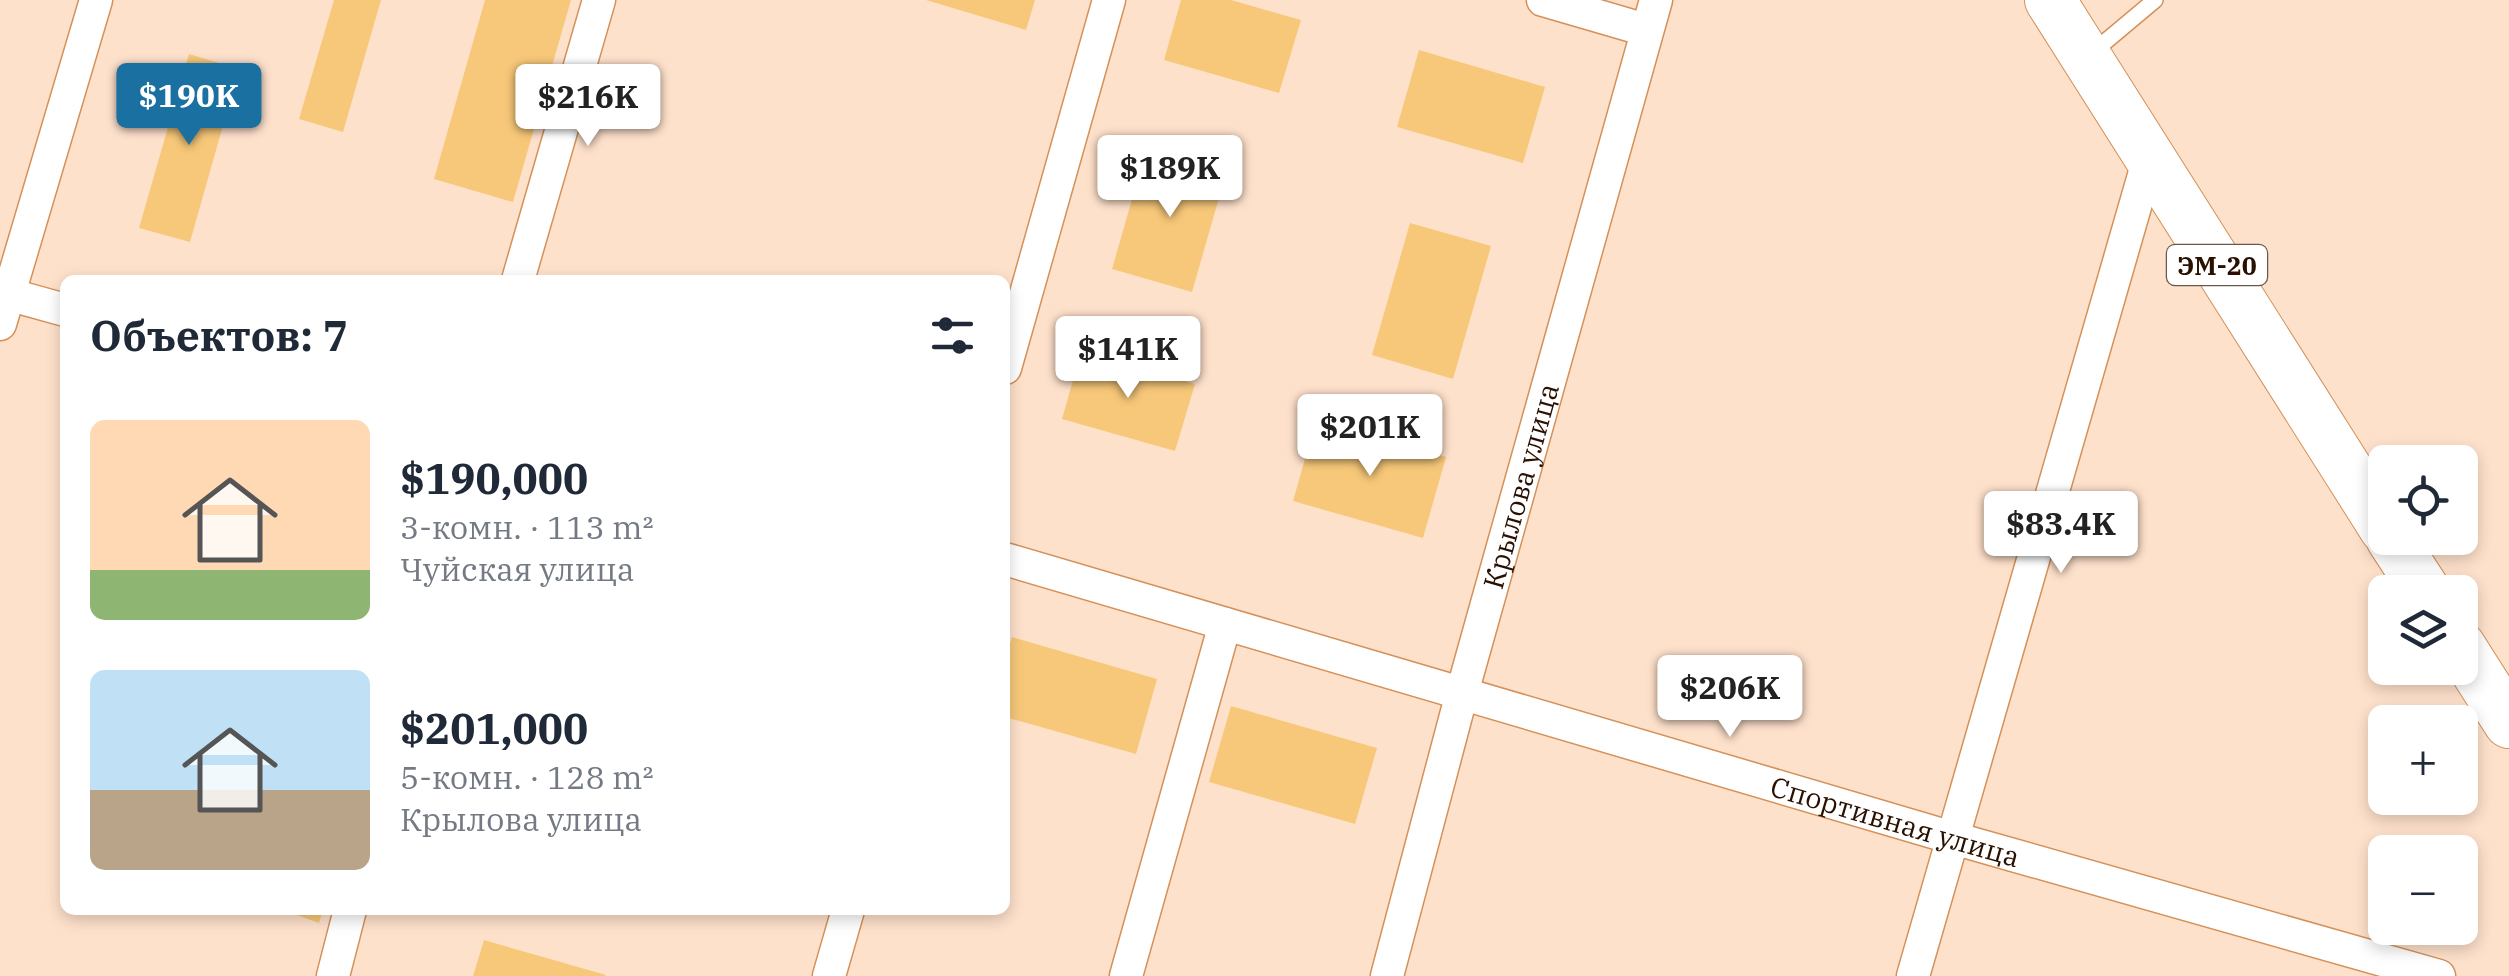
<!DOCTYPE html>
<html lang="ru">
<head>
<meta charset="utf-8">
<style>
	body { margin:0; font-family:"IBM Plex Serif",serif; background:#f2f2f3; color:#1f2937; height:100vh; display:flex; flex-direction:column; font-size:38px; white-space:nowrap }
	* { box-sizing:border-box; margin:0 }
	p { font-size:32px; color:#747a83 }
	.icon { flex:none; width:55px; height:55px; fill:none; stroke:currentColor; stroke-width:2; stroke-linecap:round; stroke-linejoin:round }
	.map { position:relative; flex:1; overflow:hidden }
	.details { position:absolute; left:60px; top:275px; width:950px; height:640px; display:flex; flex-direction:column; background:#fff; border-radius:15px; box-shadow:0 5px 15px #0003 }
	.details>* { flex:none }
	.controls { position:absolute; left:2368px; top:445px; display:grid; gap:20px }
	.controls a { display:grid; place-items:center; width:110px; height:110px; border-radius:15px; background:#fff; box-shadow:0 5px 15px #0003; font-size:50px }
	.price { position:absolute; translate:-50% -85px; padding:0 22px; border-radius:10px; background:#fff; color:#222; font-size:32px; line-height:65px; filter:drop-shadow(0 2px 5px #0008) }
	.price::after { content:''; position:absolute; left:50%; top:60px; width:30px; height:22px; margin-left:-15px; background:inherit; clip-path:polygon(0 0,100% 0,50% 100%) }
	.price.current { background:#1a70a0; color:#fff }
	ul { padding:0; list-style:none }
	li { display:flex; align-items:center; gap:30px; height:250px; padding:0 30px }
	li span { display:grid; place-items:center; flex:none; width:280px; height:200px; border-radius:15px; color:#555 }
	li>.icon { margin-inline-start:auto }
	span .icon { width:120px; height:120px; fill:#fffc; stroke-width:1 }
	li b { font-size:42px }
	h2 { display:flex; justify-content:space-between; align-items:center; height:120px; padding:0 30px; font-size:42px }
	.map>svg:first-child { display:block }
</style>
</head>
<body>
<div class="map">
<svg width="2509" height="976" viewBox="0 0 2509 976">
	<rect width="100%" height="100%" fill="#fee1cb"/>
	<!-- building -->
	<path fill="#f7c879" d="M334,0H381L343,132L299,119Z
		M485,0H571L513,202L434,179Z
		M926,0H1035L1026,30Z
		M1181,0H1231L1301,20L1279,93L1164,60Z
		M1419,50L1545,87L1523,163L1397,127Z
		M189,54L239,69L190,242L139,228Z
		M1147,147L1227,170L1192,292L1112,269Z
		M1410,223L1491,246L1453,379L1372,355Z
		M1081,352L1195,384L1175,451L1062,419Z
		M1316,420L1446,457L1423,538L1293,501Z
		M1012,637L1157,679L1136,754L1005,717V661Z
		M1231,706L1377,748L1355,824L1209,782Z
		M283,910H323L319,923Z
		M484,940L606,975L605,976H473Z"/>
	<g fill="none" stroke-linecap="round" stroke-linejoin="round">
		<!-- service casing -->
		<g stroke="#d49159" stroke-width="18">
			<path id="service" d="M2093,52L2155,0"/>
		</g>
		<!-- minor casing -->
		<g stroke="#d49159" stroke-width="35">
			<g id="minor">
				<path d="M1543,0L1646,30"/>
				<path d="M518,280L599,0"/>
				<path d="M0,292L65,310"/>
				<path d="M0,324L96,0"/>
				<path d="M1005,368L1109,0"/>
				<path id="s1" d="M1005,559L1953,838L2439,976"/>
				<path d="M333,976L350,910"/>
				<path d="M829,976L848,910"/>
				<path d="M1126,976L1225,624"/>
				<path id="s2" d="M1387,976L1462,693L1656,0"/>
				<path d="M1913,976L2149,158"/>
			</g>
		</g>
		<!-- primary casing -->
		<g stroke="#d49159" stroke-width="52">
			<path id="primary" d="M2050,0L2385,529
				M2391,538L2426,592
				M2460,646L2509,723"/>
		</g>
		<!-- service -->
		<use href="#service" stroke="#fff" stroke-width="15"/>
		<!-- minor -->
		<use href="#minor" stroke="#fff" stroke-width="32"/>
		<!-- primary -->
		<use href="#primary" stroke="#fff" stroke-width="50"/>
	</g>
	<g text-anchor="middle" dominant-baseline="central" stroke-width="10" stroke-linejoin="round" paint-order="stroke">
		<!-- shield labels -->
		<rect fill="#fff" stroke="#69584c" stroke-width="2.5" x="2167" y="245" width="100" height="40" rx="8"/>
		<g font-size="25" font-weight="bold" fill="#291000">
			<text x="2217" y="265">ЭМ-20</text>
		</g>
		<!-- street labels -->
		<g font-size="28" fill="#291000" stroke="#fff">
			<text stroke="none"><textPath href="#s2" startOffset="508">Крылова улица</textPath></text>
			<text stroke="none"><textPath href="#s1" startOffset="928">Спортивная улица</textPath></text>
		</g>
	</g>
</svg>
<div class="controls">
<a><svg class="icon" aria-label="locate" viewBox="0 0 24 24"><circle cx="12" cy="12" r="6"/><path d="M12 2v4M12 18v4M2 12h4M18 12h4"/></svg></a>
<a><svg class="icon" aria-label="layers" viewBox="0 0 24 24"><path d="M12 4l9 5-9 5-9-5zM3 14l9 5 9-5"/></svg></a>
<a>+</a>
<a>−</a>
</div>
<b class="price current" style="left:189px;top:148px">$190K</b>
<b class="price" style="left:588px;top:149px">$216K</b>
<b class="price" style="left:1170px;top:220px">$189K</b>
<b class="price" style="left:1128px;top:401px">$141K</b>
<b class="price" style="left:1370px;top:479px">$201K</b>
<b class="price" style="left:2061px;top:576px">$83.4K</b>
<b class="price" style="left:1730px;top:740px">$206K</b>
<section class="details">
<h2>Объектов: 7<svg class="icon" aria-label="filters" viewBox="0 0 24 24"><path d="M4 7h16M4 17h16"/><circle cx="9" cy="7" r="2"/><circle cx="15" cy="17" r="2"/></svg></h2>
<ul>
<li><span style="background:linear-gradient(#ffd9b3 75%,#8fb573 0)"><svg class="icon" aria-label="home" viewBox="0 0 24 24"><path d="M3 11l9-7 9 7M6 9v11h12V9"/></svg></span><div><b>$190,000</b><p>3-комн. · 113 m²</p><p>Чуйская улица</p></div></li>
<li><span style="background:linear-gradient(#bfe0f5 60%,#b9a48a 0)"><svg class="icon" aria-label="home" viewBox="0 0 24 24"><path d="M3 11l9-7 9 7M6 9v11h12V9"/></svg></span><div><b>$201,000</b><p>5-комн. · 128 m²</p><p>Крылова улица</p></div></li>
</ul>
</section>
</div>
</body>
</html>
